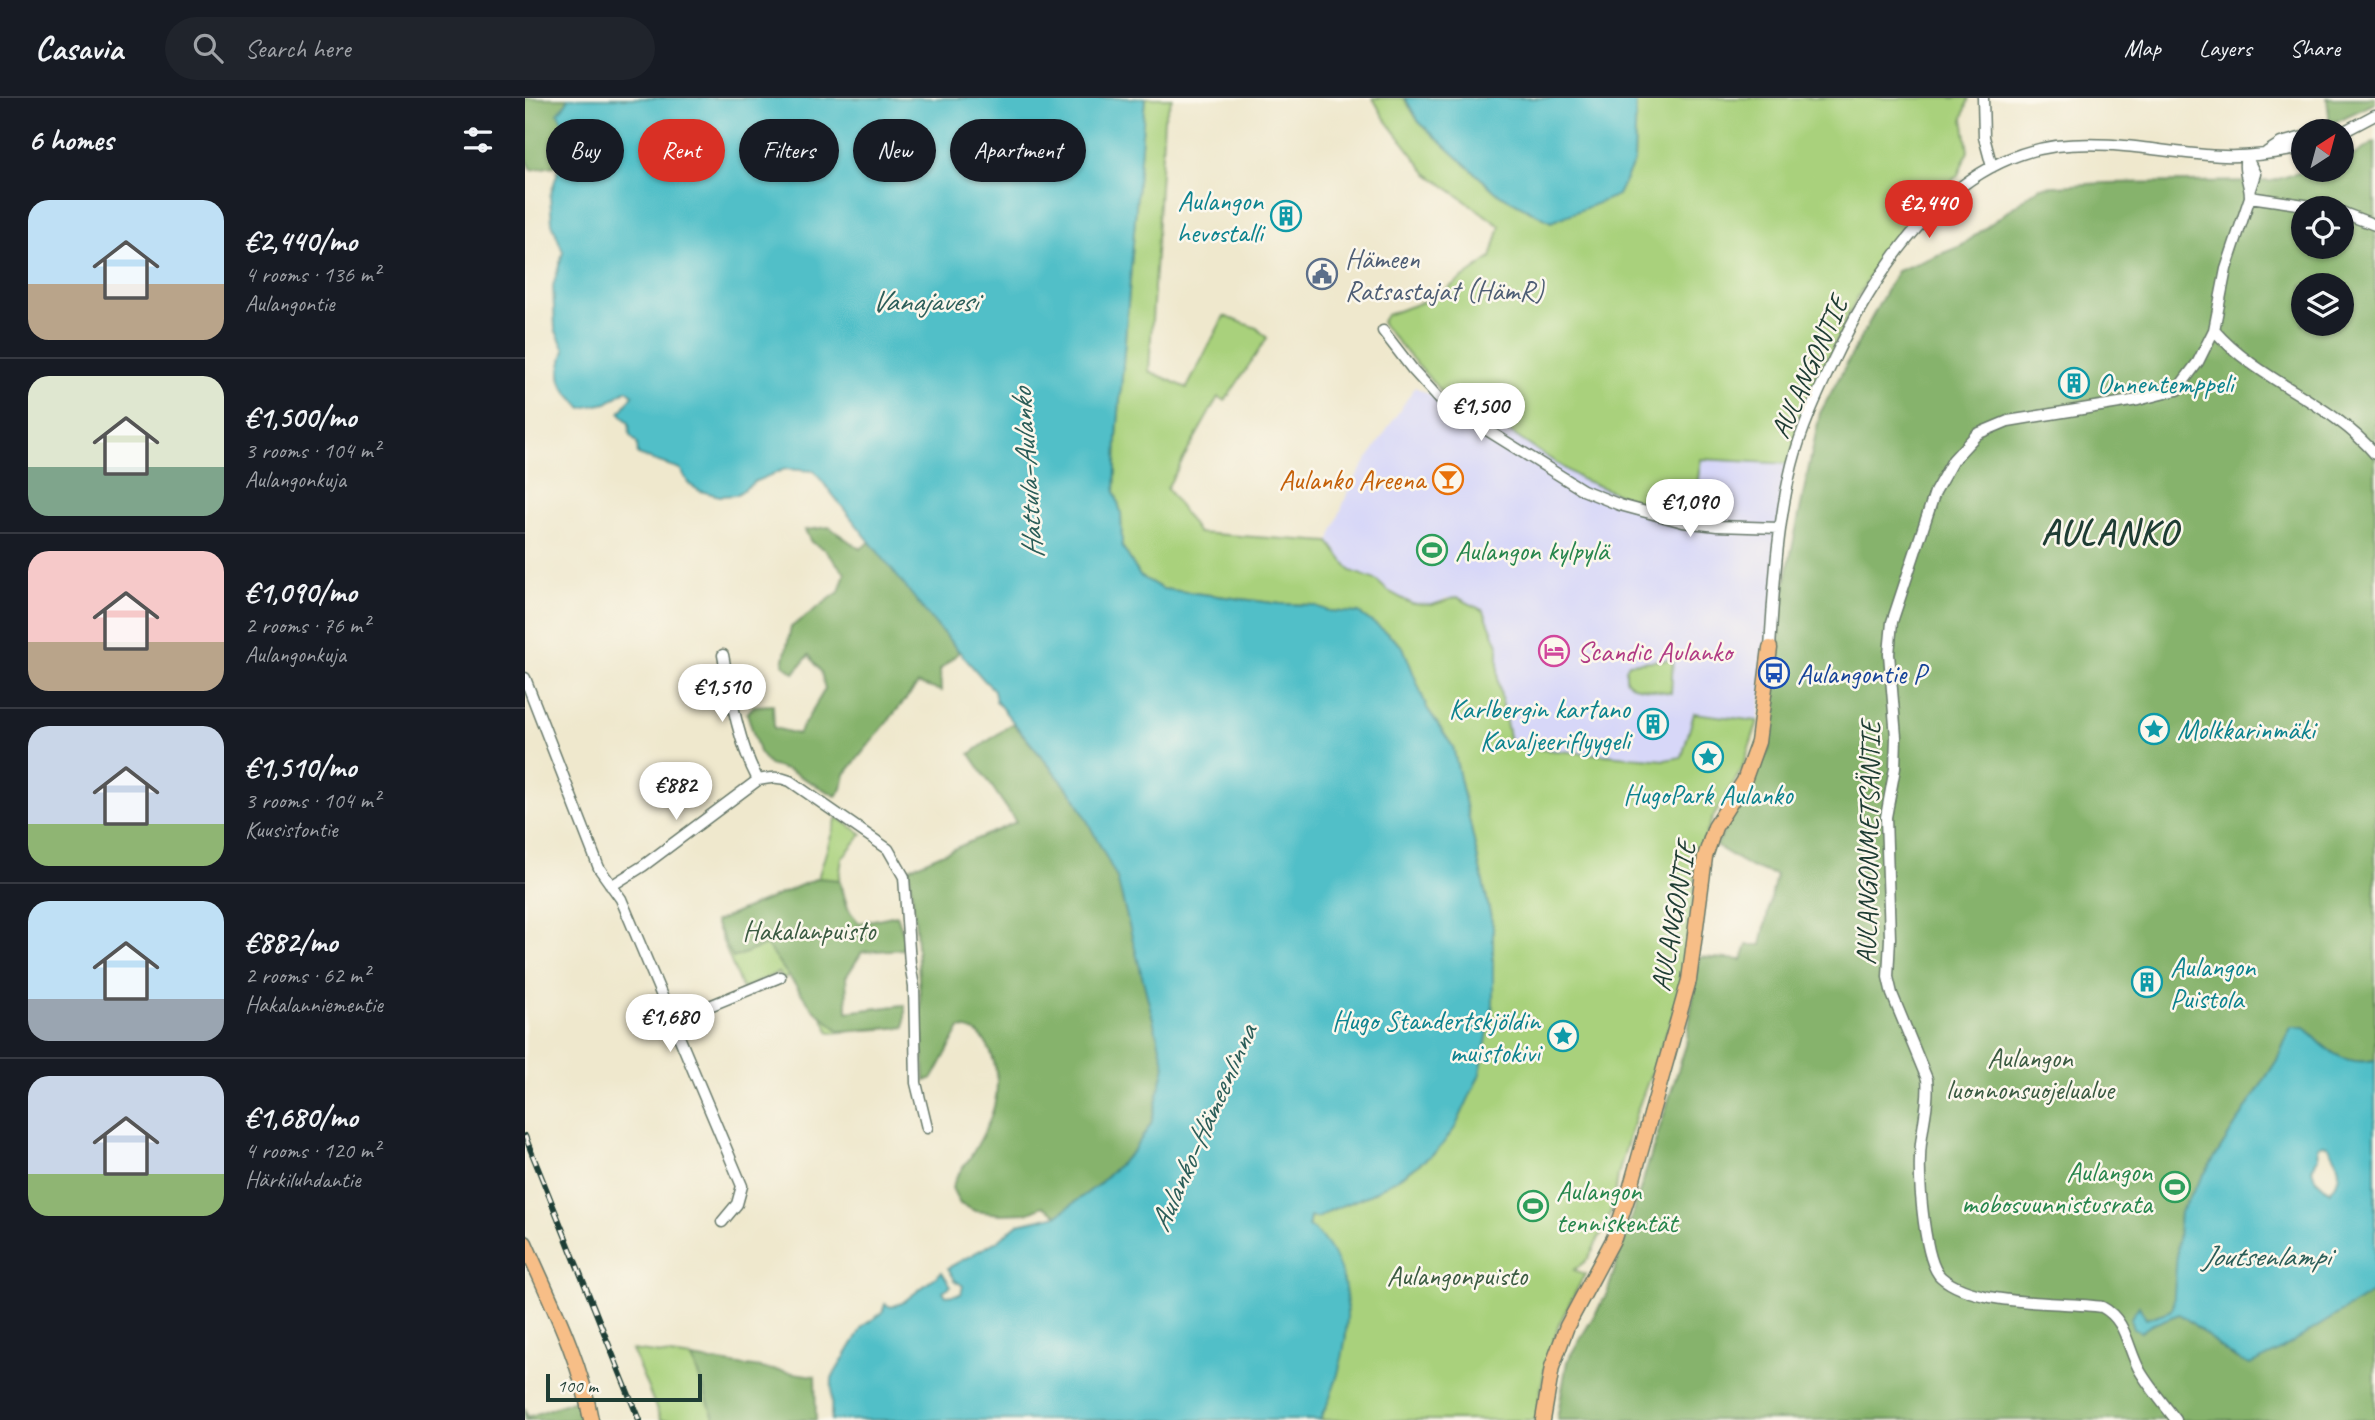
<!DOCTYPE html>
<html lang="en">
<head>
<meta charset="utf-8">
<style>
	body { margin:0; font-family:Caveat,sans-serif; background:#20242c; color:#f1f3f6; height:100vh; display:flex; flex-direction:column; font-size:26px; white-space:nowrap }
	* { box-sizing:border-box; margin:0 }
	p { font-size:23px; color:#9ea1a6 }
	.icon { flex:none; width:38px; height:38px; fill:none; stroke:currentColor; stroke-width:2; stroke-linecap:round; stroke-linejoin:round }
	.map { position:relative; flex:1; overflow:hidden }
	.sheet { display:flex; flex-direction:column; background:#171b24; width:525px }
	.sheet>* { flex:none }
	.top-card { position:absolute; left:21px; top:21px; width:665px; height:63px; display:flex; gap:14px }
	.needle { width:46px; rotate:36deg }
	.fabs { position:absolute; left:1766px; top:21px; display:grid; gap:14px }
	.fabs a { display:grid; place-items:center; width:63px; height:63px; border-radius:50%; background:#171b24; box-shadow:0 2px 5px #0004; font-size:35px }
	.scale { position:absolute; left:21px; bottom:18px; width:156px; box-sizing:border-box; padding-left:7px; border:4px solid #1f3d34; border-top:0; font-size:19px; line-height:24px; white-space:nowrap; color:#1f3d34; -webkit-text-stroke:5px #fbf7ec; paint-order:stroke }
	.price { position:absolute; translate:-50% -60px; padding:0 16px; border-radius:24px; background:#fff; color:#222; font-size:23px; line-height:46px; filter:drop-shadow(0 2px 4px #0008) }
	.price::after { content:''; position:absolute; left:50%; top:42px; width:21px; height:16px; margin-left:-10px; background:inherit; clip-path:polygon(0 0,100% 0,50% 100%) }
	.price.current { background:#d93025; color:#fff }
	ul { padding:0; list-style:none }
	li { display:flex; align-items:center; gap:21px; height:175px; padding:0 28px }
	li+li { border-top:2px solid #363941 }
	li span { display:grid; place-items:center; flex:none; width:196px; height:140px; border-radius:21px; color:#555 }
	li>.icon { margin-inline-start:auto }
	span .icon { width:84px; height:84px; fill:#fffc; stroke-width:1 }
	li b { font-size:30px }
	h2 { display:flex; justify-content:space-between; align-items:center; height:84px; padding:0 28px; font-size:30px }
	.pill { padding:0 24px; border-radius:32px; background:#171b24; box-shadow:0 2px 5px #0004; font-size:24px; line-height:63px }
	.pill.current { background:#d93025; color:#fff }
	header { display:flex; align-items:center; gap:42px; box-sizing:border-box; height:98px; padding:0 35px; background:#171b24; border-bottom:2px solid #363941 }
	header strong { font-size:33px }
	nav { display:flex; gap:38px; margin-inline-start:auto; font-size:24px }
	.search { width:490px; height:63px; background:#20242c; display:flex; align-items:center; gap:18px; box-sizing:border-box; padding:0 24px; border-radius:38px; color:#9ea1a6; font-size:26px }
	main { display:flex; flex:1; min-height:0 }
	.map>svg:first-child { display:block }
</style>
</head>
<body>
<header>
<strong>Casavia</strong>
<div class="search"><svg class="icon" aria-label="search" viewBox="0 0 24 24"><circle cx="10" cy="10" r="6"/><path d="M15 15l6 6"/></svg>Search here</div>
<nav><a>Map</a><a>Layers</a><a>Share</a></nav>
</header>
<main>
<section class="sheet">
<h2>6 homes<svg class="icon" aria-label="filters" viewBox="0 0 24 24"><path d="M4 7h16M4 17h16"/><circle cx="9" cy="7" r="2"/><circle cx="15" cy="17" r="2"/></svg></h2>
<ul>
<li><span style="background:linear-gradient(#bfe0f5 60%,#b9a48a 0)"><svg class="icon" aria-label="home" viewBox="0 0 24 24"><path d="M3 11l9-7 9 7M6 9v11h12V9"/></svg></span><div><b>€2,440/mo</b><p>4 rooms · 136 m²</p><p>Aulangontie</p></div></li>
<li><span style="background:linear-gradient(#dfe7d0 65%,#7fa58c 0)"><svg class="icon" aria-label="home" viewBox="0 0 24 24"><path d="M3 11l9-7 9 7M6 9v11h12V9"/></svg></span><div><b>€1,500/mo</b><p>3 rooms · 104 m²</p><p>Aulangonkuja</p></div></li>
<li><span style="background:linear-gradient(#f6c9c9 65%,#b9a48a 0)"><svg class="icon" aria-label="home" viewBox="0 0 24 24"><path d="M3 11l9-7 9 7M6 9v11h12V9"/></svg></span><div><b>€1,090/mo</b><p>2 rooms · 76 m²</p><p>Aulangonkuja</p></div></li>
<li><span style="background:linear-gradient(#c9d6e8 70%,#8fb573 0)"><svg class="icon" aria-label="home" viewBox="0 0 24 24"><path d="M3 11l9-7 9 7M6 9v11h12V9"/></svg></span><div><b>€1,510/mo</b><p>3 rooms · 104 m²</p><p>Kuusistontie</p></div></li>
<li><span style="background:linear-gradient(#bfe0f5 70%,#9aa5b1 0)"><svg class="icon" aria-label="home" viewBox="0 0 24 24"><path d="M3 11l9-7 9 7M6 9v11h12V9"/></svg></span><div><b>€882/mo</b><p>2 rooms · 62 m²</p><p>Hakalanniementie</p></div></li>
<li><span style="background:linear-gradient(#c9d6e8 70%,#8fb573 0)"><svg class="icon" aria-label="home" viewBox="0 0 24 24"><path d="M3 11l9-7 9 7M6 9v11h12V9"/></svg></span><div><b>€1,680/mo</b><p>4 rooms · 120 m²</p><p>Härkiluhdantie</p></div></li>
</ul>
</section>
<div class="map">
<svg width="1850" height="1322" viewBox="0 0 1850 1322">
	<rect width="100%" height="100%" fill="#fbf7ec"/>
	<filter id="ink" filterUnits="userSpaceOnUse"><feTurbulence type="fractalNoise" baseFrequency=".0143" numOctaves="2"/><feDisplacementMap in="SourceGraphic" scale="14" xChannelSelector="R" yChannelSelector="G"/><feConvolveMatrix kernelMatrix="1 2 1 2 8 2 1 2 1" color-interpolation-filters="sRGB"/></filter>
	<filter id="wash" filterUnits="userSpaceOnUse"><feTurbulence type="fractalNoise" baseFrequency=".00686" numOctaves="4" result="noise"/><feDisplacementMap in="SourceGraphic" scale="28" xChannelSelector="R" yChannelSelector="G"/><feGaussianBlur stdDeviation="1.57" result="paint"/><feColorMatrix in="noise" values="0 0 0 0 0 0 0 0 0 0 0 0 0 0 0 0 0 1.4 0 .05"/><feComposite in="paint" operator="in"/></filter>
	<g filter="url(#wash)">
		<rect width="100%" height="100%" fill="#efe8cd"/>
		<!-- built -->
		<path fill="#d7d7f8" d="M890,289L917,303L934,301L1056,381L1098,398L1163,416L1164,387L1175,373V361L1266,366L1233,623L1157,659L1140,662L986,649L973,583V547L922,500L907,507H887L863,493L851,483L826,473L804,444L825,388Z"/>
		<!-- green -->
		<path fill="#a9d17c" stroke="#648758" stroke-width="2" d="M620,0H647L639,21L624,273L662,290L699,218L732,230L742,240L700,303L693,299L642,390L673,435L804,444L826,473L851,482L863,493L887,506L907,507L932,499L959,513L973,547V583L986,649L1140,662L1157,659L1169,615L1233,623L1217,671L1187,721L1172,758L1166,834L1149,914L1110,1018L1093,1077L1089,1104L1082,1124L1063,1161L1049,1172L1060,1176L1034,1226L1020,1269L1011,1322H795L806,1296L821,1238V1198L783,1130L785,1119L793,1120L806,1112L844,1097L880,1076L912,1053L968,829L928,649L902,610L878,549L858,532L834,516L804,513L788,507L756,506L638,491L615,478L597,448L596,415L590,394L592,339Z
			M848,0H879L894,24L972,95L1026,124L1109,64L1111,0H1444L1438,20L1443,53L1433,77L1388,120L1353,164L1331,202L1280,309L1266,366L1176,361L1172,387H1164V417L1098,398L1056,381L934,301L924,303L856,225L861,217L909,200L966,160L975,128L902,75L858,18Z
			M1148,561L1146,595L1108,588L1101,582V571L1104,565Z
			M312,719L337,736L317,760L314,781L337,854L321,879L322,914L380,907V929L305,935L275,874L258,881L254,874L217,891L190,824L293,780Z
			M107,1252L167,1260L190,1322H136Z"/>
		<!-- forest -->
		<path fill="#86b36c" stroke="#527850" stroke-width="2" fill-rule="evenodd" d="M0,0H43L35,67L6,72L0,60Z
			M1802,0H1850V5L1805,26Z
			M1850,44V962C1819,969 1799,951 1780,929H1766L1752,962L1655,1114L1649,1209L1646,1213L1620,1221L1614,1209L1616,1234L1626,1227L1654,1216C1675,1229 1691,1248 1712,1262L1750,1255L1850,1193V1322H1032L1042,1263L1082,1196L1161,947L1174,859L1217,862L1222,847H1236L1251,777L1226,769L1191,748L1244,651L1260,485L1295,315L1372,173L1436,148L1515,89L1579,85L1747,83L1783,72H1816L1817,62L1826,59ZM1778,110H1816V149H1778ZM1778,187H1816V226H1778Z
			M304,429L335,451L345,444L434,554L415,572L416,593L393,586L320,676L317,691L311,698L265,673L244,667L234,654L222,615L229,608L248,607L249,630L273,636L300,591L296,574L284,557L269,575L258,566L266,529L314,494L320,475L300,452L286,444L280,432Z
			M488,625L550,699L592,780L640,968L626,1026L608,1053L574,1086L533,1117L518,1108L502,1115L475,1116L450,1113L435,1106L427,1090C431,1075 439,1070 446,1058C466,1025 481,992 466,955C459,939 452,931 435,930L408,980L400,983L391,830L384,770L491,724L445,656Z
			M293,780L314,782L321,809L334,825L372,817L380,840L378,851L337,854L321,879L322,914L380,907V929L315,933L287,910L241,847L208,860L190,824Z
			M167,1260L290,1278L291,1322H190Z
			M50,1302L55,1322H0V1311L3,1319Z"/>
		<!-- water -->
		<path fill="#51bfc8" stroke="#387e7e" stroke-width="2" fill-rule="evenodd" d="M43,0H620L592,339L590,394L596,415L597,448L615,478L638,491L756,506L788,507L804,513L834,515L858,532L878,549L902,610L928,649L968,829V907L955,976L930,1030L912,1053L880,1076L844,1097L806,1112L793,1120L785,1119L783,1129C792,1132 796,1139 802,1147C833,1188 823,1252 806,1297C803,1306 798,1314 795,1322H306L307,1280L338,1228L357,1215L360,1206L366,1209L377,1205L417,1174L426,1188L418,1193L421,1198L436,1196L438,1188L430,1182L423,1170L472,1143L493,1126L533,1117L574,1086L608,1053L626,1026L640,968L592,780L550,699L471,603L469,592L459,582L406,521L289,373L260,371L231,383L211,397L195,398L175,393L164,386L155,371L113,357L112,345L105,337L104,325L95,315L108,297L102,292L82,305L57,310C36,288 29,283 40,252L30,231L28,188L38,154L27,125L25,98L35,67L40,30L33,15L42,4Z
			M880,0H1111L1109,64L1093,97L1026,124L972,95L894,24Z
			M1766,929H1780C1799,951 1819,969 1850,962V1193L1750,1255L1725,1267C1696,1256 1679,1231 1654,1216L1626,1227L1616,1234L1608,1231L1605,1221L1614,1208L1621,1221L1645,1213L1648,1209L1655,1114L1752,962ZM1797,1047L1803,1048C1815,1064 1819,1079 1805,1094L1790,1080L1787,1071L1793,1060L1792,1049Z"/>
	</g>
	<g filter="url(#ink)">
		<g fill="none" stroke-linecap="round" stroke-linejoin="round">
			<!-- minor casing -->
			<g stroke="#68796a" stroke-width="13">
				<path id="minor" d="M1458,0L1459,39L1467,69
					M1816,35L1850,17
					M1742,54L1756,45L1778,39
					M1721,58L1730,76L1725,91
					M1725,99L1800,110
					M1816,114L1850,127
					M1689,232L1701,171L1725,99C1725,84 1717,74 1721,58
					M858,233L888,272L917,304L1058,392L1095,407L1158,424L1192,428L1254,430
					M1245,550C1249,488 1252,427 1267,367C1276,331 1292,297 1308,263C1351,172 1421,63 1531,48C1588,41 1642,56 1699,58C1726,59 1752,55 1778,50
					M198,557C206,599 213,644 233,682
					M0,580L74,770L96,801L217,1088L212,1106L197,1124
					M86,788L118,768L233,682C245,680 253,678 265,683L363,751L379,779L385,866L389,889L391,985L402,1030
					M148,923L255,879
					M1651,1322C1639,1306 1625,1290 1615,1273C1602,1250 1602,1222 1577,1209C1535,1203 1450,1209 1416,1179C1399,1164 1394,1084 1395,1060C1395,1034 1405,1007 1402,981L1367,896L1363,879L1365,840L1361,719L1370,670L1371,639L1364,556L1367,524L1410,394L1428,362L1452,336L1483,323L1613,302L1652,292L1673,264L1689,232C1734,284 1805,303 1850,356"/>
			</g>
			<!-- major casing -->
			<g stroke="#68796a" stroke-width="17">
				<path id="major" d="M0,1145C25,1202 55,1260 66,1322
					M1018,1322L1027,1269L1042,1228L1089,1140L1104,1095L1164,882L1180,759L1190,729L1219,683L1233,644L1245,550"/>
			</g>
			<!-- minor -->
			<use href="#minor" stroke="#fff" stroke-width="10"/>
			<!-- major -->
			<use href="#major" stroke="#f7be87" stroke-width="14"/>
			<!-- rail casing -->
			<g stroke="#1f3d34" stroke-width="6">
				<path id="rail" d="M0,1038L114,1322"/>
			</g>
			<!-- rail -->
			<use href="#rail" stroke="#fbf7ec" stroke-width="3.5" stroke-dasharray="10" stroke-linecap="butt"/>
		</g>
	</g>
	<!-- icons -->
	<defs>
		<g id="building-ring" transform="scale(1.575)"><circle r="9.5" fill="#fbf7ec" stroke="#0f9aa8" stroke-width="1.5"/><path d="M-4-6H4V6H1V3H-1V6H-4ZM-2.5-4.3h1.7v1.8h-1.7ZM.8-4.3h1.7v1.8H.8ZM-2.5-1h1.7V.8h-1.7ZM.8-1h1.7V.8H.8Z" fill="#0f9aa8"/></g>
		<g id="civic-ring" transform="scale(1.575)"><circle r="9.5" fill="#fbf7ec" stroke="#5c6f8a" stroke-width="1.5"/><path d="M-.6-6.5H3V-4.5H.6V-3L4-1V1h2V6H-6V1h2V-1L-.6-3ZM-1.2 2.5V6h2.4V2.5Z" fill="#5c6f8a"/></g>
		<g id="bar-ring" transform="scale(1.575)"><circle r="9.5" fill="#fbf7ec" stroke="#e8710a" stroke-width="1.5"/><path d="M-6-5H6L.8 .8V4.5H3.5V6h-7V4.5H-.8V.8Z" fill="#e8710a"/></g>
		<g id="stadium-ring" transform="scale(1.575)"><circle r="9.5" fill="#fbf7ec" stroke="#2e9e5b" stroke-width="1.5"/><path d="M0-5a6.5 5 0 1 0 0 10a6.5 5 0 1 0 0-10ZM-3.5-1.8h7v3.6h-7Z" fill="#2e9e5b"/></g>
		<g id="hotel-ring" transform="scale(1.575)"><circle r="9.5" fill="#fbf7ec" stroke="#d1479c" stroke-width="1.5"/><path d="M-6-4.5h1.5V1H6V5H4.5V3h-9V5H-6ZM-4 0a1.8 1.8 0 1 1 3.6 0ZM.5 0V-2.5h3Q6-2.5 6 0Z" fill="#d1479c"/></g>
		<g id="bus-ring" transform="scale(1.575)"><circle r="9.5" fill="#fbf7ec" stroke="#1a4fb4" stroke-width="1.5"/><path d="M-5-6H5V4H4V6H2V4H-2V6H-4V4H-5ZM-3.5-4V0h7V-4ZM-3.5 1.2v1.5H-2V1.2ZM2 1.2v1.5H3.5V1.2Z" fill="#1a4fb4"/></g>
		<g id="sight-ring" transform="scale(1.575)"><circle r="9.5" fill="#fbf7ec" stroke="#0f9aa8" stroke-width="1.5"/><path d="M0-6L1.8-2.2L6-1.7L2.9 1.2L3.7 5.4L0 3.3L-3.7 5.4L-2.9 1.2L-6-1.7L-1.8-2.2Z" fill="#0f9aa8"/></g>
	</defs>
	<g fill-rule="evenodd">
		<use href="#building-ring" x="761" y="118"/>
		<use href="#civic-ring" x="797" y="176"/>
		<use href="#building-ring" x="1549" y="285"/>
		<use href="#bar-ring" x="923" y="381"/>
		<use href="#stadium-ring" x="907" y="452"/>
		<use href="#hotel-ring" x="1029" y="553"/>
		<use href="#bus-ring" x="1249" y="575"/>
		<use href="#building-ring" x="1128" y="626"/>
		<use href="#sight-ring" x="1629" y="631"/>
		<use href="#sight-ring" x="1183" y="659"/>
		<use href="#building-ring" x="1622" y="884"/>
		<use href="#sight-ring" x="1038" y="938"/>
		<use href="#stadium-ring" x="1650" y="1089"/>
		<use href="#stadium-ring" x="1008" y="1108"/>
	</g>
	<g text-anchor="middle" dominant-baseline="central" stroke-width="5" stroke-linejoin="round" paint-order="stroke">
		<!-- culture labels -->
		<g font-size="28" fill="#0d838f" stroke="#fbf7ec" text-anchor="end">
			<text x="738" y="102">Aulangon<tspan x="738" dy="32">hevostalli</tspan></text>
			<text x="1572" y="285" text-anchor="start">Onnentemppeli</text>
			<text x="1105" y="610">Karlbergin kartano<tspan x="1105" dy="32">Kavaljeeriflyygeli</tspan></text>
			<text x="1652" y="631" text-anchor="start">Molkkarinmäki</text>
			<text x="1183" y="696" text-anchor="middle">HugoPark Aulanko</text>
			<text x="1645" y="868" text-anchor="start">Aulangon<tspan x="1645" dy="32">Puistola</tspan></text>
			<text x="1015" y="922">Hugo Standertskjöldin<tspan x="1015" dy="32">muistokivi</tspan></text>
		</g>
		<!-- service labels -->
		<g font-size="28" fill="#4e5e75" stroke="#fbf7ec" text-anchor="start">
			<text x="820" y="160">Hämeen<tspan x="820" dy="32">Ratsastajat (HämR)</tspan></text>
		</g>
		<!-- street labels -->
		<g font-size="28" fill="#1f3d34" stroke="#fbf7ec">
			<text transform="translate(1284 269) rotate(-66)">AULANGONTIE</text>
			<text transform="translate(1343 745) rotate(-89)">AULANGONMETSÄNTIE</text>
			<text transform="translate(1148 818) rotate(-80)">AULANGONTIE</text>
		</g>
		<!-- food labels -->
		<g font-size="28" fill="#c56008" stroke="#fbf7ec" text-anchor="end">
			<text x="900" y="381">Aulanko Areena</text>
		</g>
		<!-- leisure labels -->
		<g font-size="28" fill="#27864d" stroke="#fbf7ec" text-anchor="start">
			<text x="930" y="452">Aulangon kylpylä</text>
			<text x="1627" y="1073" text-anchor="end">Aulangon<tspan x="1627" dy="32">mobosuunnistusrata</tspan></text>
			<text x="1031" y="1092">Aulangon<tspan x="1031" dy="32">tenniskentät</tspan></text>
		</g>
		<!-- hotel labels -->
		<g font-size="28" fill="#b23c85" stroke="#fbf7ec" text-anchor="start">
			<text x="1052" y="553">Scandic Aulanko</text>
		</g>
		<!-- transit labels -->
		<g font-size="28" fill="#164399" stroke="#fbf7ec" text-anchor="start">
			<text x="1272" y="575">Aulangontie P</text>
		</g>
		<!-- park labels -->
		<g font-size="28" fill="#3b5b42" stroke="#fbf7ec">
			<text x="284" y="832">Hakalanpuisto</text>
			<text x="1505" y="959">Aulangon<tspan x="1505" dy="32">luonnonsuojelualue</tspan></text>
			<text x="932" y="1177">Aulangonpuisto</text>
		</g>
		<!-- water labels -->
		<g font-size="30" font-style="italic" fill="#2c5e59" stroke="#fbf7ec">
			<text x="399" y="203">Vanajavesi</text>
			<text transform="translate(502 376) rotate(-94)">Hattula–Aulanko</text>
			<text transform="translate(678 1030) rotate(-66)">Aulanko–Hämeenlinna</text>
			<text x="1741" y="1158">Joutsenlampi</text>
		</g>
		<!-- district labels -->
		<g font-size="35" font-weight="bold" letter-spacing="2" fill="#1f3d34" stroke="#fbf7ec">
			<text x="1585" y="434">AULANKO</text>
		</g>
	</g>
</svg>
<div class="fabs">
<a><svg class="needle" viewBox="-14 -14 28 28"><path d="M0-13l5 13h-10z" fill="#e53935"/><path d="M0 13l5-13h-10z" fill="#9ea1a6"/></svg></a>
<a><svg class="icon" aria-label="locate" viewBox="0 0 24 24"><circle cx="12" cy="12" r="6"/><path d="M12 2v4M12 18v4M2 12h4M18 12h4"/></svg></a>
<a><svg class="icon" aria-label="layers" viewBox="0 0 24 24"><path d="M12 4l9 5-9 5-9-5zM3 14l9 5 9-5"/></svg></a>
</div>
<div class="scale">100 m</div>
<b class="price current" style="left:1404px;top:142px">€2,440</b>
<b class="price" style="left:956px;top:345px">€1,500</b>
<b class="price" style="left:1165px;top:441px">€1,090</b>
<b class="price" style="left:197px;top:626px">€1,510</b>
<b class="price" style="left:151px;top:724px">€882</b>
<b class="price" style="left:145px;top:956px">€1,680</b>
<div class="top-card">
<a class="pill">Buy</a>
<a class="pill current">Rent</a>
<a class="pill">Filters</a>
<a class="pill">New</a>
<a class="pill">Apartment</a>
</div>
</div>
</main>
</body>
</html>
